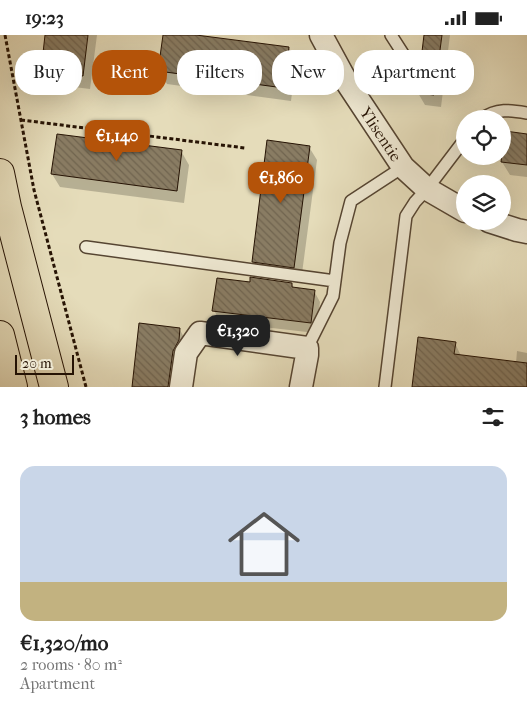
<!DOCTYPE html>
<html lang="en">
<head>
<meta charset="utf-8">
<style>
	body { margin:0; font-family:"IM FELL French Canon",serif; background:#f6f6f6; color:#222; height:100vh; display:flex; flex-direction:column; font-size:19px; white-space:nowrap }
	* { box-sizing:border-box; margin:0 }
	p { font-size:16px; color:#767676 }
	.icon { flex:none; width:28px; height:28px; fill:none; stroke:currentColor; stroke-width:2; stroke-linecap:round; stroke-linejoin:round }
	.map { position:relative; height:352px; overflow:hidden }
	.panel { display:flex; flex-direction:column; background:#fff; flex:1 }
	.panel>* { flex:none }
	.top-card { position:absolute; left:15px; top:15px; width:498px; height:45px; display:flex; gap:10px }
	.controls { position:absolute; left:456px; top:75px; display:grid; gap:10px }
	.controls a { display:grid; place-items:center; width:55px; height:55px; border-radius:50%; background:#fff; box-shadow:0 5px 20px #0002; font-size:25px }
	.scale { position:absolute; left:15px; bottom:12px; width:59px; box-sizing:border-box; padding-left:5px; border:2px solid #261304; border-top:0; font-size:14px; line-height:18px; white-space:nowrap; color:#261304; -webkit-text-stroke:4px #eee8d2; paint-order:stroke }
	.price { position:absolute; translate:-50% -42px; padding:0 11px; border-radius:10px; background:#b45309; color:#fff; font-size:16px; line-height:32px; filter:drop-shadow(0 1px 2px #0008) }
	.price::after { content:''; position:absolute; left:50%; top:30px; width:15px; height:11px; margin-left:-8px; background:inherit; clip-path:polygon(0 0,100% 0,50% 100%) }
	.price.active { background:#222; color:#fff }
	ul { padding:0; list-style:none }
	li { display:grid; align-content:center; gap:10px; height:265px; padding:0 20px }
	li+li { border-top:1px solid #e0e0e0 }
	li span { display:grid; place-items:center; height:155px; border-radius:15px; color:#555 }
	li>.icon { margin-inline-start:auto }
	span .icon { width:90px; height:90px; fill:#fffc; stroke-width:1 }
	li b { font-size:21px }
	h2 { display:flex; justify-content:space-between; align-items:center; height:60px; padding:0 20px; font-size:21px }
	.tag { padding:0 18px; border-radius:20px; background:#fff; box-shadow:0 5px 20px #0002; font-size:18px; line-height:45px }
	.tag.active { background:#b45309; color:#fff }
	.status { display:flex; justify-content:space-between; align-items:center; height:35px; padding:0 25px; background:#fff; direction:ltr }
	.status svg { height:14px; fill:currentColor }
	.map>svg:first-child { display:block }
</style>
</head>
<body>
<div class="status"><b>19:23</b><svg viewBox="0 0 49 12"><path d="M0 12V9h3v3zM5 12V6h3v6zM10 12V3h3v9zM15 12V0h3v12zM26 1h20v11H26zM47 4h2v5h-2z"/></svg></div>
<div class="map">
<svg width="527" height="352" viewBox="0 0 527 352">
	<defs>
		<pattern id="building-back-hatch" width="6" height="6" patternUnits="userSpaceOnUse" patternTransform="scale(1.25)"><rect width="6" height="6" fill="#897c63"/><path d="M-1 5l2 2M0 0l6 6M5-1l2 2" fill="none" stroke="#70644f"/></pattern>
	</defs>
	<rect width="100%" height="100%" fill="#e5dcba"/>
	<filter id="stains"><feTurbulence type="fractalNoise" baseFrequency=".004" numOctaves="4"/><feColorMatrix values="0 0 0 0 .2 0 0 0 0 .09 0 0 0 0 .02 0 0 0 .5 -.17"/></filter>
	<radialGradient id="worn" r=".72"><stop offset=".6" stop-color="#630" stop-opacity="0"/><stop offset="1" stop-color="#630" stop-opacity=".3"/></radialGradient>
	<!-- shadow -->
	<path fill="#0003" d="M46,0H97L90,54L50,49L42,35Z
		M164,0H187L289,13L296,27L291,66L167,49L160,36Z
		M425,0H450L441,72L425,70L418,58Z
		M527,100V142L510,140L502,127Z
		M309,112L317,125L301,246L261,240L253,227Z
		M181,116L189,130L184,168L60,152L52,139Z
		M251,248L292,249L294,253L314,256L320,267L316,298L220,287L214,275Z
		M180,295L187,308L177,352H133Z
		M455,308L461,321L516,328L517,316L527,318V352H413Z"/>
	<!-- building -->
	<path fill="url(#building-back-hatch)" stroke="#261304" d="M45,0H88L83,41L41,36Z
		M163,0H196L289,12L284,53L158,36Z
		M424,0H442L434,60L417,58Z
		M505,96L527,99V130L501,127Z
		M57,99L182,115L177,156L51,139Z
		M267,105L310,111L294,233L252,227Z
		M250,242L292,248V252L315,255L311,288L212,276L217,243L250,247Z
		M139,288L180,293L179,305L173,316L168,352H132Z
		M418,302L456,307L454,319L527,328V352H412Z"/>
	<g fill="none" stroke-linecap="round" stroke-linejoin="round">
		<!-- service casing -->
		<g stroke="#564532" stroke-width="14">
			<path id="service" d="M391,0L409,28
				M482,84C496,73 511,75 527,78
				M86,212L335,246
				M307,313L333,261L340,208L351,166L403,132
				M385,352L406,181L415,167L427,154L465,104"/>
		</g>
		<!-- minor casing -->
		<g stroke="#564532" stroke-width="25">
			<g id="minor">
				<path id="s1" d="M321,0L346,46L403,132L427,154L465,176"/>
				<path d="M489,186L517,195L527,197"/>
				<path d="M181,352L186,318L200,298L307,313V320L301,352"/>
			</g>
		</g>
		<!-- primary casing -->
		<g stroke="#261304" stroke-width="30">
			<path id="primary" d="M0,138L7,172L54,352
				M0,300L13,352"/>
		</g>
		<!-- path -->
		<path stroke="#261304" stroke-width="3" stroke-dasharray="4 2.5" stroke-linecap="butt" d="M5,0L34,155L86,352
			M21,85L245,113"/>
		<!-- service -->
		<use href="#service" stroke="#eee8d2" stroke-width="11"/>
		<!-- minor -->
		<use href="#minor" stroke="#eee8d2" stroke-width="22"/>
		<!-- primary -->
		<use href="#primary" stroke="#e5dcba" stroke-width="28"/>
	</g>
	<g text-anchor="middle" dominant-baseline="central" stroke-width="4" stroke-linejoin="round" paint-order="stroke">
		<!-- street labels -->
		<g font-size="16" fill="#261304" stroke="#eee8d2">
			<text stroke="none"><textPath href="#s1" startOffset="116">Ylisentie</textPath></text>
		</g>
	</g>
	<rect width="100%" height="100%" filter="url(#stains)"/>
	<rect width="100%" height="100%" fill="url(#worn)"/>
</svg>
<div class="controls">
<a><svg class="icon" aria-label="locate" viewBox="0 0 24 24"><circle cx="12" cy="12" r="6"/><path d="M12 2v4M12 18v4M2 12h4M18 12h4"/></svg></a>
<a><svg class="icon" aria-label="layers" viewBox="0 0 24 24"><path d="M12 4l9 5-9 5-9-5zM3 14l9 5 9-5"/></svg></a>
</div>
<div class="scale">20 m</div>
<b class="price" style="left:117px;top:127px">€1,140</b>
<b class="price" style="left:281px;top:169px">€1,860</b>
<b class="price active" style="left:238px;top:322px">€1,320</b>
<div class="top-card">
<a class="tag">Buy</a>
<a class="tag active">Rent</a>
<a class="tag">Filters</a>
<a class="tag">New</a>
<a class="tag">Apartment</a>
</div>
</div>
<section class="panel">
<h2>3 homes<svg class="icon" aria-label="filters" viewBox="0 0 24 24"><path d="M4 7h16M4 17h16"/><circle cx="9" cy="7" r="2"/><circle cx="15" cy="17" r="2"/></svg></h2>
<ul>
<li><span style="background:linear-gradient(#c9d6e8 75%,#c2b280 0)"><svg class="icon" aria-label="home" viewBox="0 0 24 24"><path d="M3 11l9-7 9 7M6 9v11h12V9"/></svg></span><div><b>€1,320/mo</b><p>2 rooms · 80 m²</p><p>Apartment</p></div></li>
</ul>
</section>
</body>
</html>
